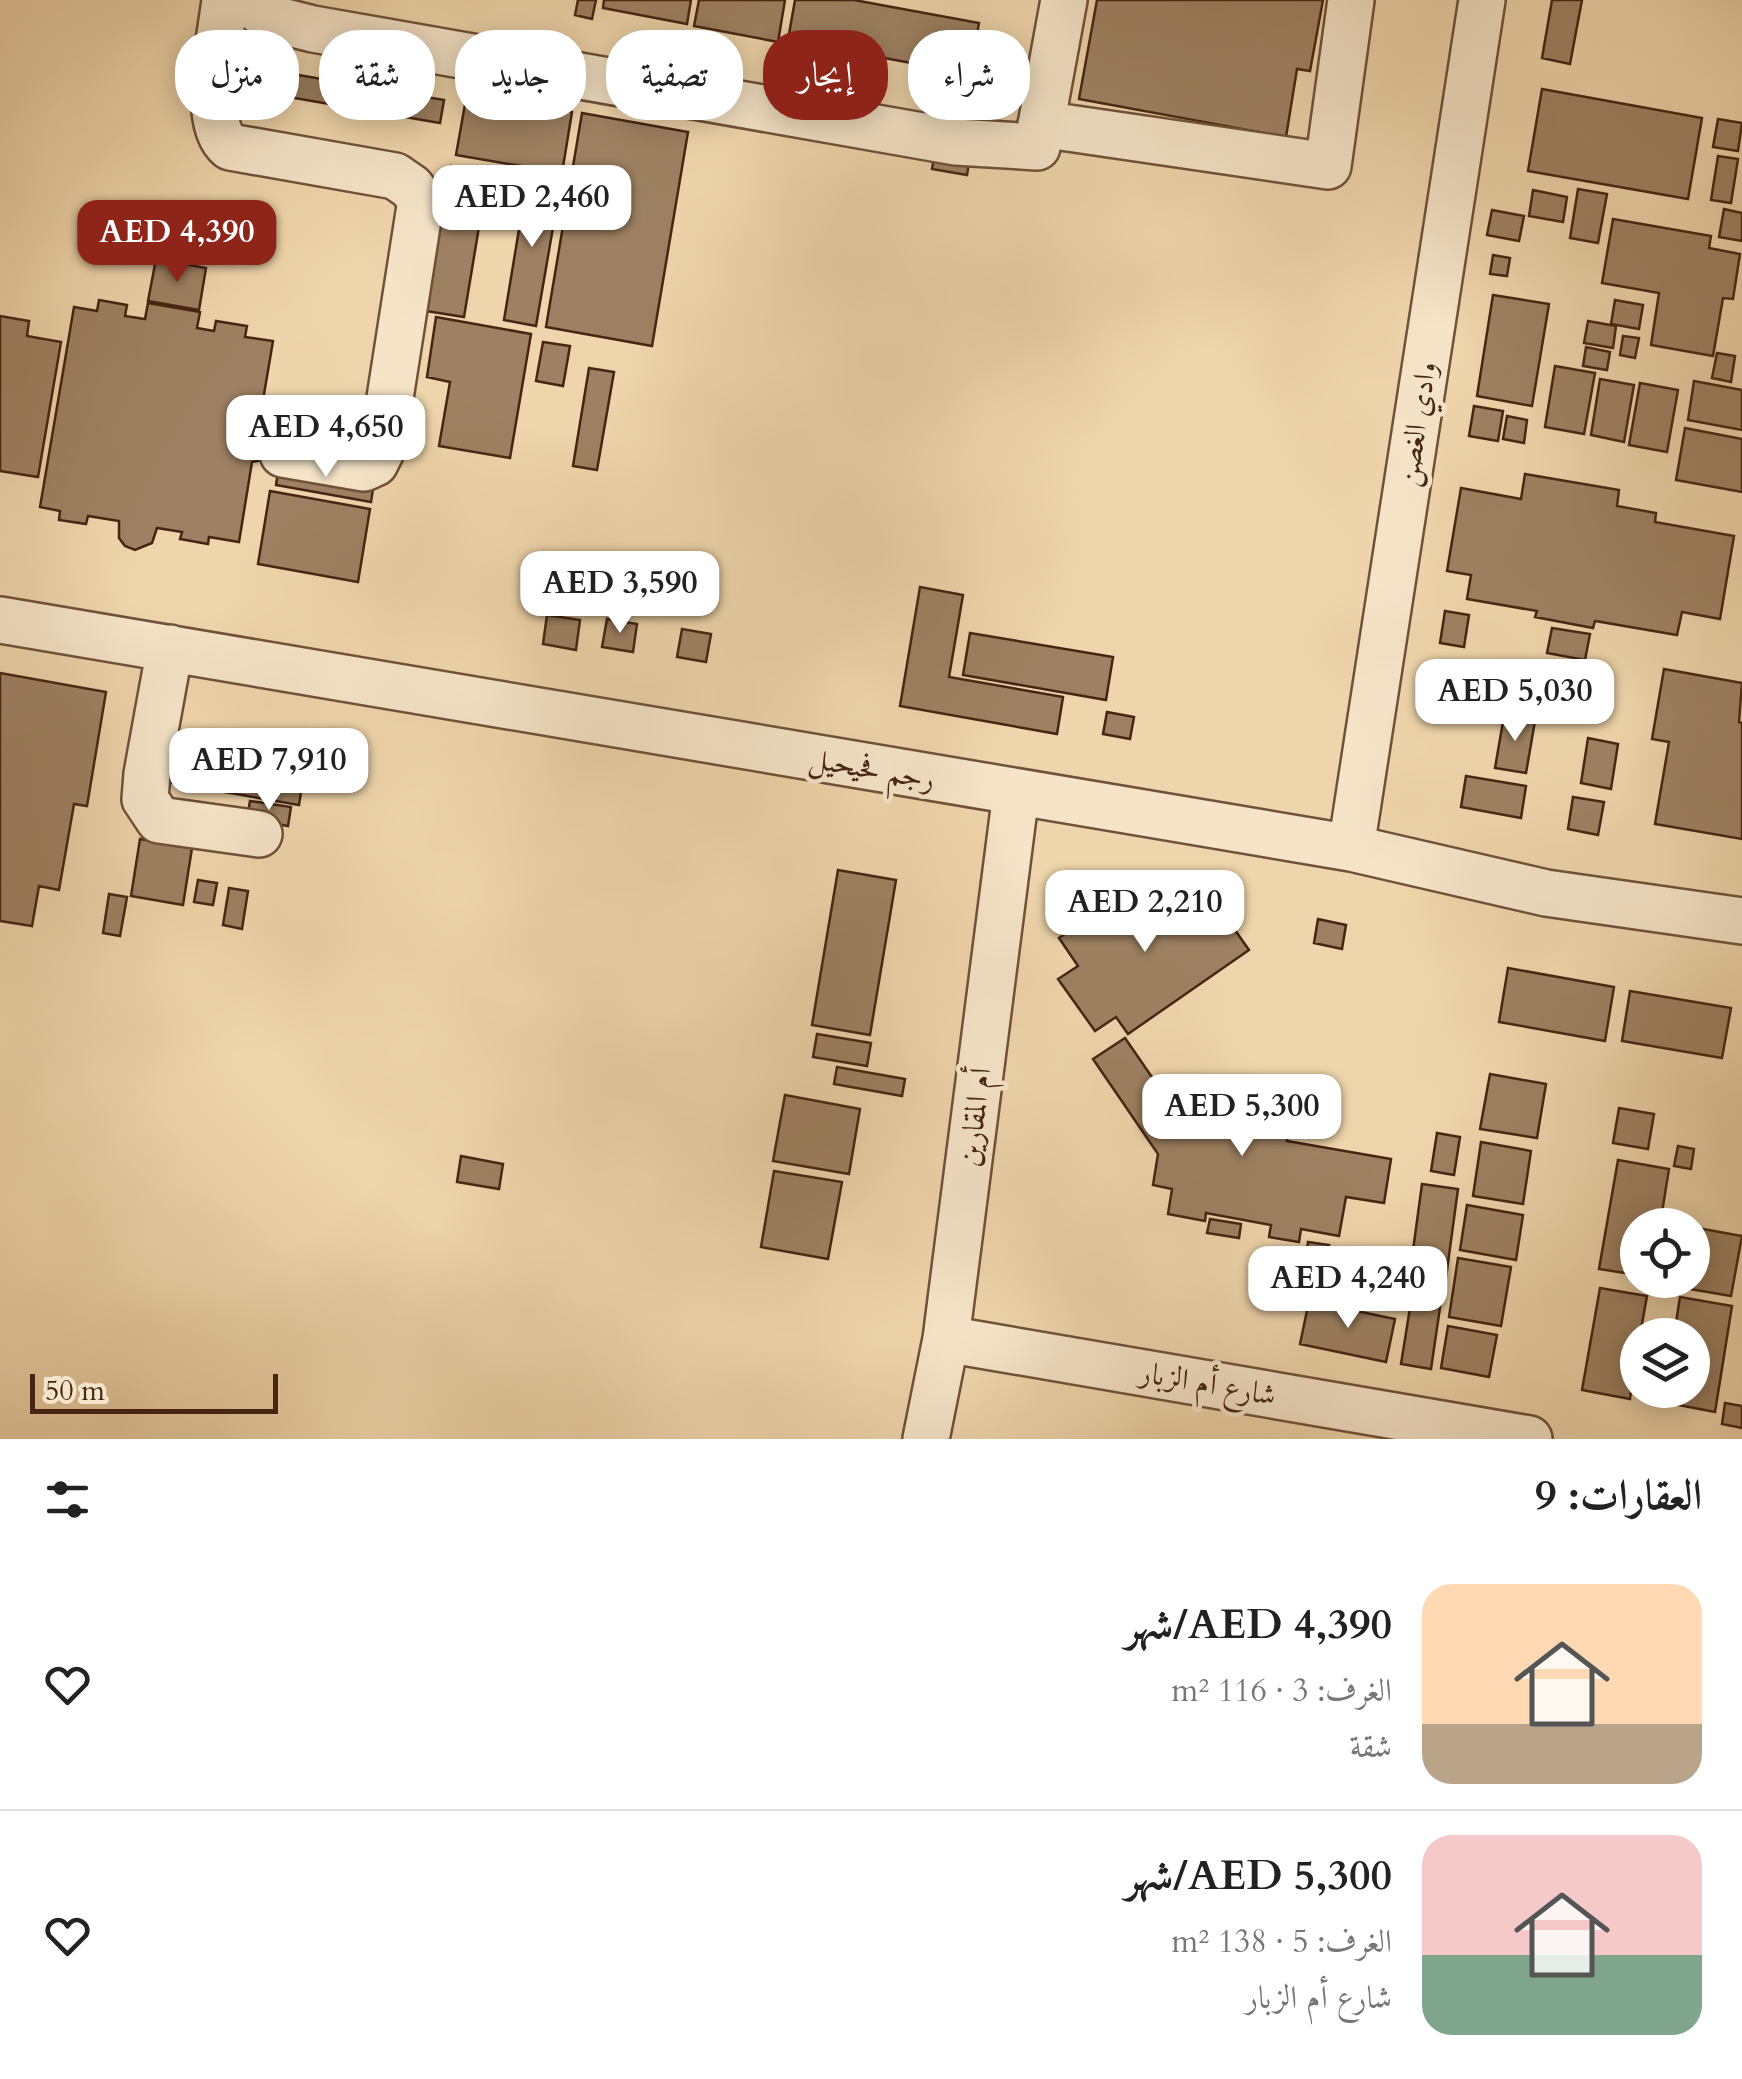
<!DOCTYPE html>
<html lang="ar">
<head>
<meta charset="utf-8">
<style>
	body { margin:0; font-family:Cardo,Amiri,serif; background:#f2f2f2; color:#222; direction:rtl; height:100vh; display:flex; flex-direction:column; font-size:38px; white-space:nowrap }
	* { box-sizing:border-box; margin:0 }
	p { font-size:32px; color:#767676 }
	.icon { flex:none; width:55px; height:55px; fill:none; stroke:currentColor; stroke-width:2; stroke-linecap:round; stroke-linejoin:round }
	.map { position:relative; height:1439px; overflow:hidden; direction:ltr }
	.side { display:flex; flex-direction:column; background:#fff; flex:1 }
	.side>* { flex:none }
	.banner { position:absolute; left:30px; top:30px; width:1000px; height:90px; direction:rtl; display:flex; gap:20px }
	.fabs { position:absolute; left:1620px; top:1208px; display:grid; gap:20px }
	.fabs a { display:grid; place-items:center; width:90px; height:90px; border-radius:50%; background:#fff; box-shadow:0 5px 25px #0003; font-size:50px }
	.scale { position:absolute; left:30px; bottom:25px; width:248px; box-sizing:border-box; padding-left:10px; border:5px solid #462513; border-top:0; font-size:28px; line-height:35px; white-space:nowrap; color:#462513; -webkit-text-stroke:8px #f5e4c8; paint-order:stroke }
	.price { position:absolute; translate:-50% -85px; padding:0 22px; border-radius:20px; background:#fff; color:#222; font-size:32px; line-height:65px; filter:drop-shadow(0 2px 5px #0008) }
	.price::after { content:''; position:absolute; left:50%; top:60px; width:30px; height:22px; margin-left:-15px; background:inherit; clip-path:polygon(0 0,100% 0,50% 100%) }
	.price.selected { background:#8f2418; color:#fff }
	ul { padding:0; list-style:none }
	li { display:flex; align-items:center; gap:30px; height:250px; padding:0 40px }
	li+li { border-top:2px solid #e0e0e0 }
	li span { display:grid; place-items:center; flex:none; width:280px; height:200px; border-radius:30px; color:#555 }
	li>.icon { margin-inline-start:auto }
	span .icon { width:120px; height:120px; fill:#fffc; stroke-width:1 }
	li b { font-size:42px }
	h2 { display:flex; justify-content:space-between; align-items:center; height:120px; padding:0 40px; font-size:42px }
	.pill { padding:0 35px; border-radius:40px; background:#fff; box-shadow:0 5px 25px #0003; font-size:35px; line-height:90px }
	.pill.selected { background:#8f2418; color:#fff }
	.map>svg:first-child { display:block }
</style>
</head>
<body>
<div class="map">
<svg width="1742" height="1439" viewBox="0 0 1742 1439">
	<rect width="100%" height="100%" fill="#efd5ab"/>
	<filter id="stains"><feTurbulence type="fractalNoise" baseFrequency=".002" numOctaves="4"/><feColorMatrix values="0 0 0 0 .2 0 0 0 0 .09 0 0 0 0 .02 0 0 0 .5 -.17"/></filter>
	<radialGradient id="worn" r=".72"><stop offset=".6" stop-color="#630" stop-opacity="0"/><stop offset="1" stop-color="#630" stop-opacity=".3"/></radialGradient>
	<!-- building -->
	<path fill="#9e8162" stroke="#462513" stroke-width="2.5" d="M578,0H596L592,19L575,15Z
		M604,0H691L687,24L603,8Z
		M699,0H785L778,42L694,26Z
		M795,0H854L979,23L970,74L788,40Z
		M1097,0H1323L1310,71L1297,69L1286,137L1079,99Z
		M1552,0H1582L1570,64L1542,58Z
		M196,56L256,66L251,95L191,85Z
		M281,72L444,100L440,123L277,95Z
		M947,78L977,84L973,110L943,105Z
		M1542,89L1702,118L1688,199L1528,171Z
		M467,93L572,112L562,173L456,155Z
		M582,113L688,132L652,346L546,327Z
		M1718,119L1742,123L1738,151L1713,147Z
		M936,144L971,151L967,175L932,169Z
		M1718,156L1738,159L1731,203L1711,200Z
		M451,166L488,173L464,317L426,311Z
		M528,175L561,181L536,326L504,320Z
		M1578,189L1607,194L1598,243L1570,238Z
		M1533,190L1567,197L1563,222L1529,216Z
		M1724,209L1742,213V241L1719,237Z
		M1492,210L1524,216L1519,241L1487,235Z
		M1613,219L1711,236L1709,248L1740,254L1733,299L1723,298L1713,356L1651,345L1659,293L1602,283Z
		M1493,255L1510,258L1507,276L1490,274Z
		M156,259L206,268L199,310L148,301Z
		M1493,295L1549,304L1532,406L1477,396Z
		M99,300L127,305L125,316L145,319L148,303L200,312L197,328L214,331L216,321L247,326L245,337L273,341L260,418L273,428L276,436L263,460L252,462L239,542L209,537L208,544L180,539L182,532L157,528L152,543L135,550L125,546L119,538V521L88,516L86,524L59,520L60,511L40,507L74,307L97,311Z
		M1615,300L1643,305L1639,329L1611,324Z
		M0,316L29,321L27,336L61,342L38,477L0,471Z
		M436,317L531,334L510,458L439,446L450,382L427,377Z
		M1588,321L1616,326L1613,348L1584,343Z
		M1623,336L1639,338L1635,358L1620,355Z
		M543,342L570,346L563,386L536,381Z
		M1586,347L1610,352L1607,370L1583,366Z
		M1717,353L1735,356L1731,382L1712,378Z
		M1555,366L1595,373L1584,434L1545,427Z
		M589,368L614,372L597,470L573,466Z
		M1600,379L1634,385L1624,442L1591,435Z
		M1694,381L1742,390V430L1688,420Z
		M1640,383L1678,390L1667,452L1629,445Z
		M1474,406L1503,411L1498,441L1469,436Z
		M1507,416L1527,420L1524,443L1503,439Z
		M1685,428L1742,439V492L1676,480Z
		M280,459L375,476L371,502L276,485Z
		M1525,474L1619,490L1617,506L1656,513L1655,522L1734,536L1720,619L1682,612L1677,635L1595,621L1593,628L1535,617L1537,611L1467,599L1471,575L1447,571L1461,488L1521,499Z
		M270,491L370,509L358,582L258,564Z
		M920,587L963,595L949,677L1063,697L1057,734L900,706Z
		M1445,611L1469,615L1464,647L1440,643Z
		M547,615L580,620L576,650L543,644Z
		M607,619L637,624L633,652L602,647Z
		M1552,628L1590,634L1585,660L1547,653Z
		M682,629L711,634L706,662L677,657Z
		M970,633L1113,657L1106,700L963,675Z
		M1664,669L1742,683L1739,722L1742,723V839L1655,824L1669,742L1652,739Z
		M0,673L106,692L87,806L74,804L59,890L39,886L32,926L0,921Z
		M1107,712L1134,717L1130,739L1103,734Z
		M1504,716L1535,721L1526,773L1495,768Z
		M176,731L307,753L299,805L167,782Z
		M1588,738L1618,744L1611,789L1581,783Z
		M1466,776L1526,786L1521,818L1461,807Z
		M1573,797L1604,802L1598,835L1568,829Z
		M250,801L291,807L288,826L247,819Z
		M140,839L192,848L183,905L131,896Z
		M838,870L896,880L870,1035L812,1025Z
		M1146,877L1172,915L1207,890L1249,950L1128,1034L1116,1017L1095,1031L1058,979L1078,966L1059,938Z
		M198,880L217,883L213,905L194,902Z
		M229,888L248,891L242,929L223,925Z
		M109,894L127,897L120,936L103,933Z
		M1318,919L1346,925L1342,949L1314,943Z
		M1508,968L1614,987L1605,1041L1499,1022Z
		M1630,991L1731,1008L1722,1058L1622,1041Z
		M817,1034L871,1043L867,1066L813,1057Z
		M1125,1038L1176,1112L1208,1118L1209,1110L1231,1114L1235,1093L1271,1099L1267,1120L1289,1124L1287,1141L1391,1159L1384,1203L1346,1197L1339,1236L1301,1229L1299,1242L1269,1237L1271,1225L1206,1213L1205,1221L1168,1214L1172,1189L1153,1185L1158,1154L1093,1059Z
		M837,1067L905,1079L902,1096L834,1084Z
		M1490,1074L1546,1084L1537,1138L1480,1129Z
		M785,1095L860,1109L849,1174L773,1161Z
		M1619,1108L1654,1114L1648,1149L1613,1143Z
		M1437,1133L1460,1137L1454,1175L1431,1171Z
		M1481,1142L1531,1151L1523,1204L1473,1196Z
		M1678,1146L1694,1149L1691,1169L1674,1166Z
		M461,1156L503,1164L499,1189L457,1182Z
		M1618,1160L1669,1169L1660,1225H1638V1275L1599,1269Z
		M774,1171L842,1182L828,1259L761,1247Z
		M1422,1184L1458,1189L1445,1285L1409,1280Z
		M1467,1205L1523,1215L1516,1260L1460,1250Z
		M1210,1219L1241,1224L1239,1238L1207,1233Z
		M1692,1227L1742,1236L1731,1296L1678,1287L1679,1280H1692Z
		M1308,1242L1329,1245L1325,1266L1305,1263Z
		M1458,1258L1511,1267L1501,1326L1449,1317Z
		M1600,1288L1647,1296L1640,1335H1638L1630,1399L1582,1390Z
		M1413,1289L1442,1294L1431,1369L1401,1364Z
		M1680,1297L1732,1306L1715,1412L1663,1402L1665,1390H1692V1335H1674Z
		M1309,1301L1395,1319L1386,1362L1300,1344Z
		M1448,1326L1497,1335L1489,1377L1441,1368Z
		M1725,1403L1742,1406V1428L1722,1424Z"/>
	<g fill="none" stroke-linecap="round" stroke-linejoin="round">
		<!-- minor casing -->
		<g stroke="#705139" stroke-width="50">
			<path id="minor" d="M225,0C221,36 200,123 230,147L395,176L411,187L421,200L382,449L375,463L364,468L283,454
				M246,0L269,18L313,29L956,142L1037,147L1064,0
				M1041,124L1328,166L1351,0
				M0,620L1351,848L1546,893L1742,921
				M170,648L147,774L145,799L159,820L259,834
				M1351,848L1482,0
				M946,1339L1529,1439
				M926,1439L946,1339L1016,793"/>
		</g>
		<!-- minor -->
		<use href="#minor" stroke="#f5e4c8" stroke-width="45"/>
	</g>
	<g text-anchor="middle" dominant-baseline="central" stroke-width="9" stroke-linejoin="round" paint-order="stroke">
		<!-- street labels -->
		<g font-size="30" fill="#462513" stroke="#f5e4c8">
			<text transform="translate(1417 424) rotate(-81)">وادي الغصن</text>
			<text transform="translate(872 769) rotate(10)">رجم فحيحيل</text>
			<text transform="translate(975 1117) rotate(-83)">أم المقارين</text>
			<text transform="translate(1208 1384) rotate(10)">شارع أم الزبار</text>
		</g>
	</g>
	<rect width="100%" height="100%" filter="url(#stains)"/>
	<rect width="100%" height="100%" fill="url(#worn)"/>
</svg>
<div class="fabs">
<a><svg class="icon" aria-label="locate" viewBox="0 0 24 24"><circle cx="12" cy="12" r="6"/><path d="M12 2v4M12 18v4M2 12h4M18 12h4"/></svg></a>
<a><svg class="icon" aria-label="layers" viewBox="0 0 24 24"><path d="M12 4l9 5-9 5-9-5zM3 14l9 5 9-5"/></svg></a>
</div>
<div class="scale">50 m</div>
<b class="price" style="left:532px;top:250px">AED 2,460</b>
<b class="price selected" style="left:177px;top:285px">AED 4,390</b>
<b class="price" style="left:326px;top:480px">AED 4,650</b>
<b class="price" style="left:620px;top:636px">AED 3,590</b>
<b class="price" style="left:1515px;top:744px">AED 5,030</b>
<b class="price" style="left:269px;top:813px">AED 7,910</b>
<b class="price" style="left:1145px;top:955px">AED 2,210</b>
<b class="price" style="left:1242px;top:1159px">AED 5,300</b>
<b class="price" style="left:1348px;top:1331px">AED 4,240</b>
<div class="banner">
<a class="pill">شراء</a>
<a class="pill selected">إيجار</a>
<a class="pill">تصفية</a>
<a class="pill">جديد</a>
<a class="pill">شقة</a>
<a class="pill">منزل</a>
</div>
</div>
<section class="side">
<h2>العقارات: 9<svg class="icon" aria-label="filters" viewBox="0 0 24 24"><path d="M4 7h16M4 17h16"/><circle cx="9" cy="7" r="2"/><circle cx="15" cy="17" r="2"/></svg></h2>
<ul>
<li><span style="background:linear-gradient(#ffd9b3 70%,#b9a48a 0)"><svg class="icon" aria-label="home" viewBox="0 0 24 24"><path d="M3 11l9-7 9 7M6 9v11h12V9"/></svg></span><div><b>AED 4,390/شهر</b><p>الغرف: 3 · 116 m²</p><p>شقة</p></div><svg class="icon" aria-label="heart" viewBox="0 0 24 24"><path d="M12 20l-8-8c-3-5 5-10 8-4 3-6 11-1 8 4z"/></svg></li>
<li><span style="background:linear-gradient(#f6c9c9 60%,#7fa58c 0)"><svg class="icon" aria-label="home" viewBox="0 0 24 24"><path d="M3 11l9-7 9 7M6 9v11h12V9"/></svg></span><div><b>AED 5,300/شهر</b><p>الغرف: 5 · 138 m²</p><p>شارع أم الزبار</p></div><svg class="icon" aria-label="heart" viewBox="0 0 24 24"><path d="M12 20l-8-8c-3-5 5-10 8-4 3-6 11-1 8 4z"/></svg></li>
</ul>
</section>
</body>
</html>
